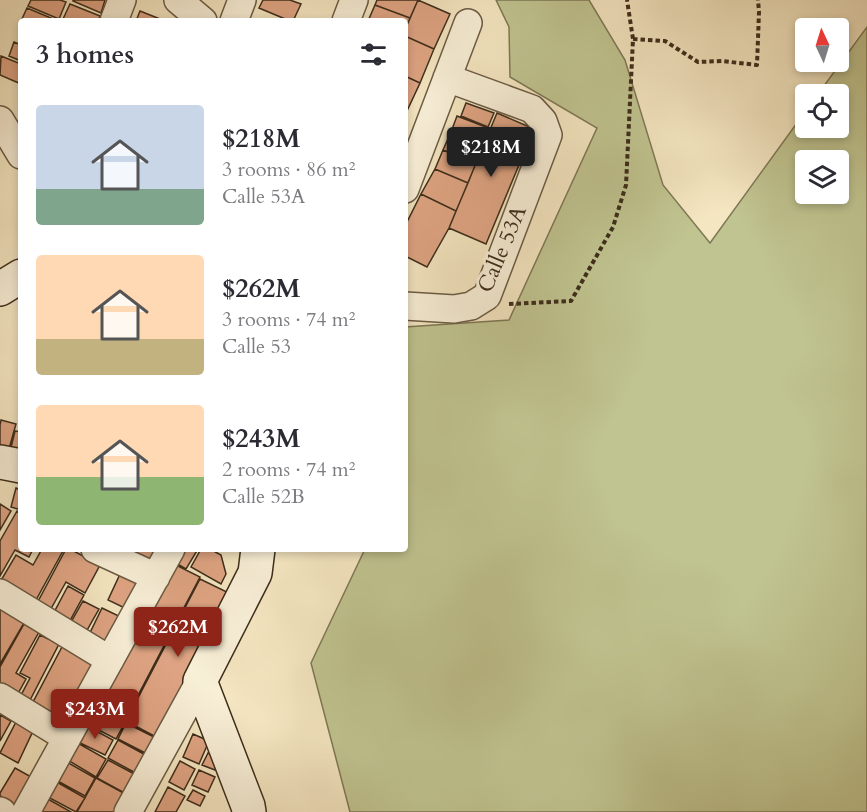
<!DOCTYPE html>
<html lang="en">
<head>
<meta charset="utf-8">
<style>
	body { margin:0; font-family:Cardo,serif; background:#f7f7f7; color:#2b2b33; height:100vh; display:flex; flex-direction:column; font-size:22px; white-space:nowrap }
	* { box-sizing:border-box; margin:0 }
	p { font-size:20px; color:#7c7c81 }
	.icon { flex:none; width:33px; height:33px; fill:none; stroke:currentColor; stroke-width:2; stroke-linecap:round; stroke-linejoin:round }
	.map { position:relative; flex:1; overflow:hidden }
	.drawer { position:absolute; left:18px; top:18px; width:390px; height:534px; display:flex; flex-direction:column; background:#fff; border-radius:6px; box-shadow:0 3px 9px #0003 }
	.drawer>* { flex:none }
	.needle { width:39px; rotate:356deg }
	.controls { position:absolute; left:795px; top:18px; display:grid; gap:12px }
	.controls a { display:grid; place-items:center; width:54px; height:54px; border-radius:6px; background:#fff; box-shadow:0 3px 9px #0003; font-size:30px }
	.price { position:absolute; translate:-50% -51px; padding:0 14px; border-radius:6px; background:#8f2418; color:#fff; font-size:20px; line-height:39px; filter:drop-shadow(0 2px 3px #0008) }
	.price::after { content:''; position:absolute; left:50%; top:36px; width:18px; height:14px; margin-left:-9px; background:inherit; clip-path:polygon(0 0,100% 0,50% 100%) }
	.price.on { background:#222; color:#fff }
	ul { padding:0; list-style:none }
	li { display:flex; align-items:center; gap:18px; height:150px; padding:0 18px }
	li span { display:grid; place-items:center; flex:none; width:168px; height:120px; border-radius:6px; color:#555 }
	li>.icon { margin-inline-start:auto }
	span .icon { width:72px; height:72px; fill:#fffc; stroke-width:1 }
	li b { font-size:26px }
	h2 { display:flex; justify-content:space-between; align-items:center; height:72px; padding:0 18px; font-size:26px }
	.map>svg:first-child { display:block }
</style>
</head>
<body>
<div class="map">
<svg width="867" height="812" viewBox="0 0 867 812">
	<rect width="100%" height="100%" fill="#f4e6c1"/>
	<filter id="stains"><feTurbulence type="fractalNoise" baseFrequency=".00333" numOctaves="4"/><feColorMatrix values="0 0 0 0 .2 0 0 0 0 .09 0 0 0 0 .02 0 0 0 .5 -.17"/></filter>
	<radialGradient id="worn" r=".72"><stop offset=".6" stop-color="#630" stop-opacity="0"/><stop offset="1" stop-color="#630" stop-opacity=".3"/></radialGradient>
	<!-- green -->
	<path fill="#c0c490" stroke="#7e7856" stroke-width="1.5" fill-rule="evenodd" d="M496,0H589L625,60L663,185L710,243L805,112L806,128H838V94H818L867,27V812H350L311,663L365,549H405V327L509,320L597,128L510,77L509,27ZM806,160H838V194H806Z"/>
	<!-- building -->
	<path fill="#dfa483" stroke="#3d2d1b" stroke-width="1.5" d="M31,0H60L66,2L59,19L28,6Z
		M73,0H105L101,13L73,1Z
		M263,0H290L301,4L293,21H290L259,8Z
		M377,0H418L410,18L375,5Z
		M418,0L450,14L434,49L405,36V30Z
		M70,4L100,16L98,21H68L63,19Z
		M375,5L410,18L405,30V21H368Z
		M27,8L58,21H21Z
		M140,11L165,21H136Z
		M405,36L434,49L420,83L405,76Z
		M14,42L21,45V61L9,56Z
		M1,56L21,64V84L0,75Z
		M405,76L420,83L406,113L405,112Z
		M466,103L494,113L488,127L461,116Z
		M497,113L534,129L486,244L449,228Z
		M457,116L491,129L484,145L451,132Z
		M451,132L484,145L476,163L443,150Z
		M443,150L476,163L468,183L435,169Z
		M435,169L468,183L456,211L421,194Z
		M421,194L456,211L449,228L427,267L405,256V226Z
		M1,420L16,424L7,456L0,454V425Z
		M15,431L21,432V463L8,460Z
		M16,488L21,490V510L11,507Z
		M0,504L11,511L0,530Z
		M17,511L21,514V549H33L29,557L15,550L0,576V541Z
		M42,549H64L31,609L0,582L16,555L33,565Z
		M66,549H70L100,565L85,593L66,582L48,614L35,607Z
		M135,549H152L158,552L148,572L128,562Z
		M175,549H198L186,569L169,559Z
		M201,549H210L221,555L226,574L221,584L191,567Z
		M168,561L200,577L124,722L93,706Z
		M121,572L148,585L135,613L108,600Z
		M200,579L231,594L156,737L126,721Z
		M68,586L84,595L67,626L51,618Z
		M83,601L99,609L82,639L66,631Z
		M102,608L125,619L109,652L86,641Z
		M0,609L24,623L0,664Z
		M24,624L39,632L16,673L26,679L16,697L0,688V667Z
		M40,635L59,644L28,704L19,699L30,678L20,673Z
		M63,645L99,664L68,723L32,704Z
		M93,709L124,724L116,739L85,723Z
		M0,715L11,721L0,741Z
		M16,722L33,731L18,763L0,753Z
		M126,723L162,741L153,757L118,739Z
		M85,725L113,740L105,755L76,741Z
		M193,734L209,741L199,764L183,757Z
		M118,740L153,759L143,777L108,758Z
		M76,742L106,759L96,777L66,759Z
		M208,753L220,759L215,770L202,765Z
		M108,760L140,777L130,796L97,778Z
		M65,761L95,778L85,796L54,779Z
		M180,761L195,769L184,790L169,782Z
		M15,768L33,778L17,806L0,796V793Z
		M199,770L215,777L208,792L192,785Z
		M96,778L129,796L120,812H77Z
		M55,781L85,798L76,812L46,796Z
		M168,787L185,796L176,812H155Z
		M193,790L205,796L200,806L187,800Z
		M46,798L71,812H38Z"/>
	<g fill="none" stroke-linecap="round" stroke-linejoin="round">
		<!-- street casing -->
		<g stroke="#6b5b44" stroke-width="30">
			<path id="street" d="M178,0L203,21
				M114,21L122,0
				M234,21L242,0
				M346,21L354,0
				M0,120L21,155
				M405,189L468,23
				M405,306L454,309L471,306L487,296L548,135L543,121L532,109L447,78
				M95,549L156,577
				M0,593L110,660
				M0,697L67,738
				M0,811L2,812
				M26,812L171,549
				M128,812L200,681"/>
		</g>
		<!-- secondary casing -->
		<g stroke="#3d2d1b" stroke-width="36">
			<path id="secondary" d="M0,289L21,276
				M0,462L21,466
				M249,812L248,806L200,681L255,573L258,549"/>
		</g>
		<!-- path -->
		<path stroke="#3d2d1b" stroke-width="4" stroke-dasharray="4.5 3" stroke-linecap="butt" d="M633,39L665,41L698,62L722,61L757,65L759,12L758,0
			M509,304L571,301L613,227L626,185L633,39L627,0"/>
		<!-- street -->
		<use href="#street" stroke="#f8efd7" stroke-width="27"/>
		<!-- secondary -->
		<use href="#secondary" stroke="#f8efd7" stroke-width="33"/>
	</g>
	<g text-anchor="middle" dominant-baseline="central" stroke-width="6" stroke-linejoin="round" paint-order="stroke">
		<!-- street labels -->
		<g font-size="22" fill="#3d2d1b" stroke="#f8efd7">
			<text transform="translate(502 249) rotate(-67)">Calle 53A</text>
		</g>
	</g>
	<rect width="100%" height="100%" filter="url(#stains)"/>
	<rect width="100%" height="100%" fill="url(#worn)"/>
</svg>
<div class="controls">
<a><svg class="needle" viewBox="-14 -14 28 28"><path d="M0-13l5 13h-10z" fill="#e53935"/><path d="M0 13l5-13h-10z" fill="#7c7c81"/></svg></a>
<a><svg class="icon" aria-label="locate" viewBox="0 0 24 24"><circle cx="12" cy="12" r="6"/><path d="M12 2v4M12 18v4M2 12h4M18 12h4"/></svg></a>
<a><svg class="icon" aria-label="layers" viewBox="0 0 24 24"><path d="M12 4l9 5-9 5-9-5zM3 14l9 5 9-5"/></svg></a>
</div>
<b class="price on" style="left:491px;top:178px">$218M</b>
<b class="price" style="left:178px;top:658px">$262M</b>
<b class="price" style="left:95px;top:740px">$243M</b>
<section class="drawer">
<h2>3 homes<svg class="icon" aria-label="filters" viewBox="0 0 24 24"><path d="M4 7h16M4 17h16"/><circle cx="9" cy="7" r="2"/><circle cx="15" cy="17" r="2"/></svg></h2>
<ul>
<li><span style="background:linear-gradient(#c9d6e8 70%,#7fa58c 0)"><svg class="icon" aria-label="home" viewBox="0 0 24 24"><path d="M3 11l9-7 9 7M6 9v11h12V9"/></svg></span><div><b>$218M</b><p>3 rooms · 86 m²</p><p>Calle 53A</p></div></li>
<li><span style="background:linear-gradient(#ffd9b3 70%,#c2b280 0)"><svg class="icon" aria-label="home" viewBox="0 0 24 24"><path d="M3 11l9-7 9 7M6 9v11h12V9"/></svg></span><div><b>$262M</b><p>3 rooms · 74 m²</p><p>Calle 53</p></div></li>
<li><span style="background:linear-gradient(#ffd9b3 60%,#8fb573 0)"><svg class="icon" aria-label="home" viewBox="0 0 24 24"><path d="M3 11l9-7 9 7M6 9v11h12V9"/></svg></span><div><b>$243M</b><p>2 rooms · 74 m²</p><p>Calle 52B</p></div></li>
</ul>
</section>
</div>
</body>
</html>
